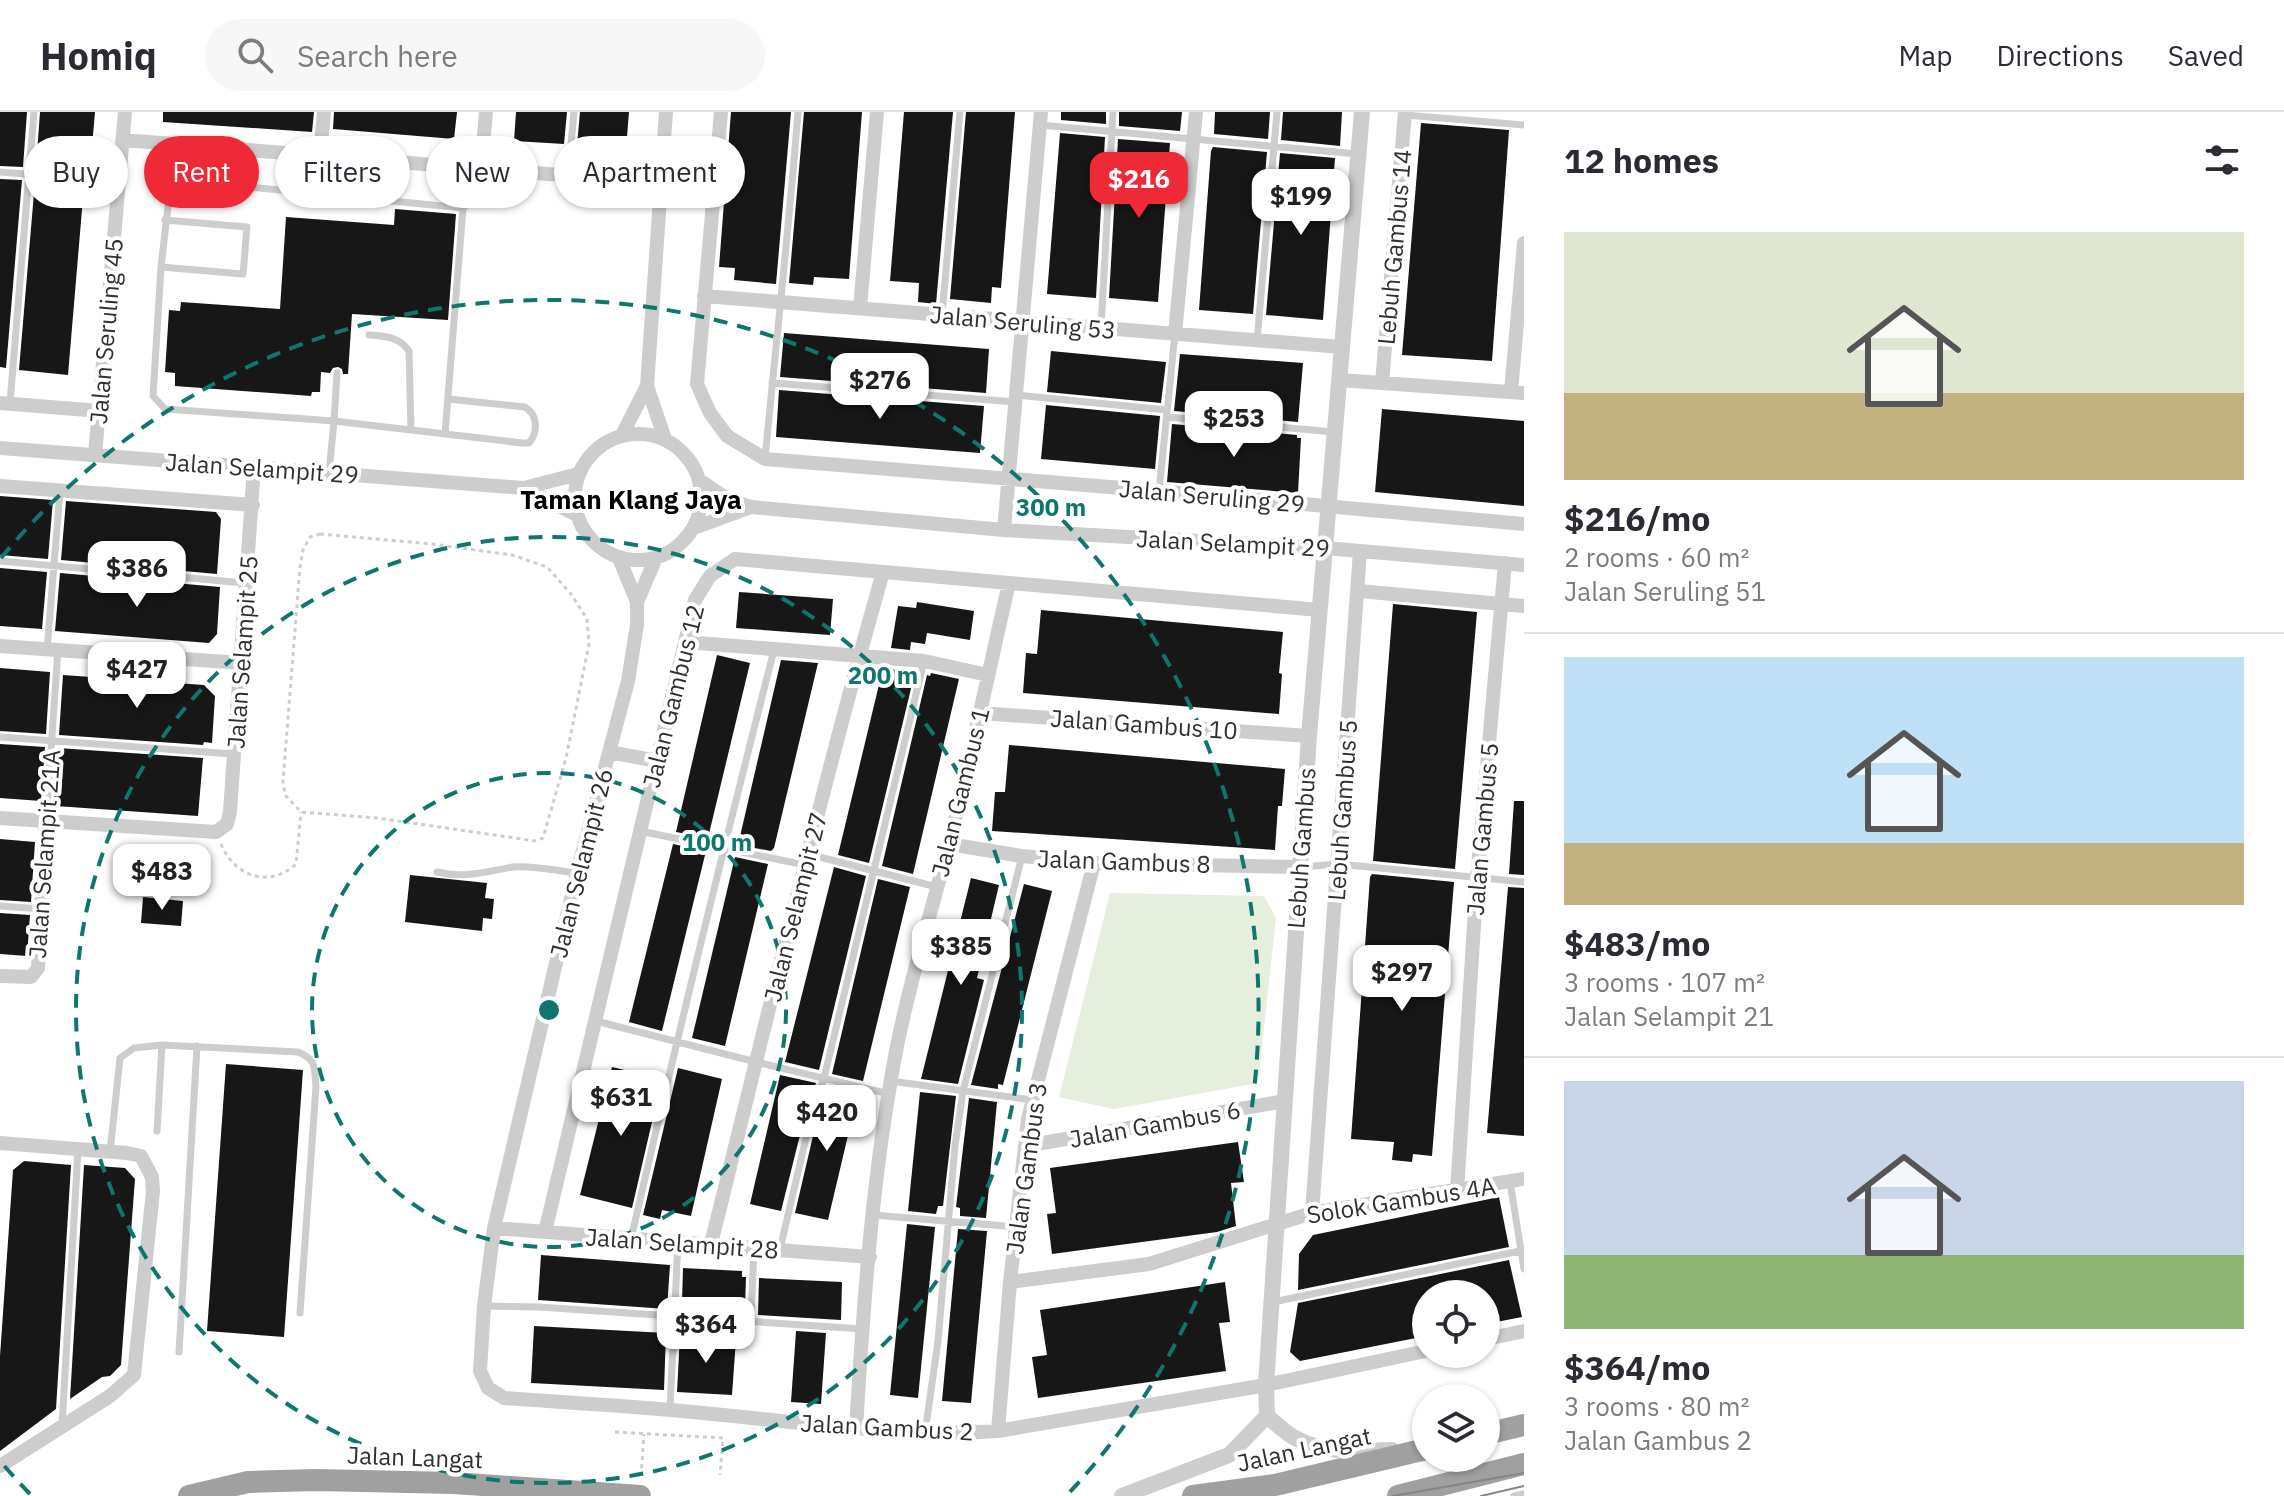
<!DOCTYPE html>
<html lang="en">
<head>
<meta charset="utf-8">
<style>
	body { margin:0; font-family:"IBM Plex Sans",sans-serif; background:#f7f7f7; color:#2b2b33; height:100vh; display:flex; flex-direction:column; font-size:30px; white-space:nowrap }
	* { box-sizing:border-box; margin:0 }
	p { font-size:26px; color:#7c7c81 }
	.icon { flex:none; width:44px; height:44px; fill:none; stroke:currentColor; stroke-width:2; stroke-linecap:round; stroke-linejoin:round }
	.map { position:relative; flex:1; overflow:hidden }
	.details { display:flex; flex-direction:column; background:#fff; width:760px }
	.details>* { flex:none }
	.top-card { position:absolute; left:24px; top:24px; width:760px; height:72px; display:flex; gap:16px }
	.tools { position:absolute; left:1412px; top:1168px; display:grid; gap:16px }
	.tools a { display:grid; place-items:center; width:88px; height:88px; border-radius:50%; background:#fff; box-shadow:0 2px 6px #0004; font-size:40px }
	.price { position:absolute; translate:-50% -68px; padding:0 18px; border-radius:16px; background:#fff; color:#222; font-size:26px; line-height:52px; filter:drop-shadow(0 2px 4px #0008) }
	.price::after { content:''; position:absolute; left:50%; top:48px; width:24px; height:18px; margin-left:-12px; background:inherit; clip-path:polygon(0 0,100% 0,50% 100%) }
	.price.on { background:#f02936; color:#fff }
	ul { padding:0; list-style:none }
	li { display:grid; align-content:center; gap:16px; height:424px; padding:0 40px }
	li+li { border-top:2px solid #e1e1e2 }
	li span { display:grid; place-items:center; height:248px; border-radius:0px; color:#555 }
	li>.icon { margin-inline-start:auto }
	span .icon { width:144px; height:144px; fill:#fffc; stroke-width:1 }
	li b { font-size:34px }
	h2 { display:flex; justify-content:space-between; align-items:center; height:96px; padding:0 40px; font-size:34px }
	.pill { padding:0 28px; border-radius:36px; background:#fff; box-shadow:0 2px 6px #0004; font-size:28px; line-height:72px }
	.pill.on { background:#f02936; color:#fff }
	header { display:flex; align-items:center; gap:48px; box-sizing:border-box; height:112px; padding:0 40px; background:#fff; border-bottom:2px solid #e1e1e2 }
	header strong { font-size:38px }
	nav { display:flex; gap:44px; margin-inline-start:auto; font-size:28px }
	.search { width:560px; height:72px; background:#f7f7f7; display:flex; align-items:center; gap:20px; box-sizing:border-box; padding:0 28px; border-radius:44px; color:#7c7c81; font-size:30px }
	main { display:flex; flex:1; min-height:0 }
	.map>svg:first-child { display:block }
</style>
</head>
<body>
<header>
<strong>Homiq</strong>
<div class="search"><svg class="icon" aria-label="search" viewBox="0 0 24 24"><circle cx="10" cy="10" r="6"/><path d="M15 15l6 6"/></svg>Search here</div>
<nav><a>Map</a><a>Directions</a><a>Saved</a></nav>
</header>
<main>
<div class="map">
<svg width="1524" height="1384" viewBox="0 0 1524 1384">
	<rect width="100%" height="100%" fill="#fff"/>
	<!-- green -->
	<path fill="#e6eedd" d="M1110,781L1264,784L1276,806L1258,971L1114,997L1059,985Z"/>
	<!-- building -->
	<path fill="#171717" d="M0,0H27L23,55L0,54Z
		M40,0H95L90,58H86L85,61L36,56Z
		M163,0H314L312,20L163,10Z
		M334,0H457L454,27L333,17Z
		M516,0H567L564,32L514,29Z
		M580,0H629L626,37L577,33Z
		M731,0H791L776,172L734,168L735,156L719,155Z
		M804,0H862L849,167L814,165L813,173L789,171Z
		M904,0H953L936,192L918,190L919,171L890,169Z
		M966,0H1015L1001,176L992,175L991,191L950,187Z
		M1061,0H1106V12L1061,8Z
		M1119,0H1182L1180,19L1119,14Z
		M1215,0H1270L1268,27L1214,22Z
		M1283,0H1342L1340,34L1281,28Z
		M1421,11L1509,18L1492,249L1402,243Z
		M1060,21L1105,25L1096,186L1047,182Z
		M1118,27L1170,31L1158,190L1109,186Z
		M1213,35L1267,40L1253,202L1199,198L1211,39Z
		M1280,41L1335,46L1323,208L1266,203Z
		M0,67L22,68L6,256L0,255Z
		M35,69L84,74L68,263L19,258Z
		M395,97L456,102L448,208L352,202L348,262H343L342,257L338,255L333,256L330,261L321,260L320,280H312L311,284L175,274V261L165,260L169,198L180,199L181,190L280,197L286,105L394,113Z
		M784,221L989,237L986,281L780,265Z
		M1051,239L1166,250L1161,291L1047,280Z
		M1180,242L1303,251L1298,310L1174,299Z
		M779,278L984,294L980,341L776,325Z
		M1046,293L1160,304L1155,357L1041,347Z
		M1382,297L1524,309V394L1375,380Z
		M1172,312L1297,323V326H1301L1298,381L1167,370Z
		M0,384L53,388L48,447L0,443Z
		M66,389L216,400L221,407L217,462L61,448Z
		M0,456L47,460L42,517L0,514Z
		M60,461L220,475L217,522L209,531L55,519Z
		M739,480L833,487L830,523L736,516Z
		M917,490L974,499L970,528L927,521L925,532L911,530L910,538L891,536L898,494L916,496Z
		M1393,492L1477,500L1455,757L1373,749Z
		M1041,498L1283,520L1279,561L1282,562L1279,602L1023,581L1026,541L1037,542Z
		M717,543L750,551L708,726L676,720Z
		M781,548L818,551L774,736L771,739L738,733Z
		M0,556L50,560L46,622L0,619Z
		M883,556L915,560L869,751L838,743Z
		M931,561L959,567L913,762L882,754L927,563L930,564Z
		M63,563L204,573L215,584L212,631L204,630L203,633L59,623Z
		M0,632L45,635L41,689L0,686Z
		M1009,633L1285,657L1282,694H1278L1275,738L992,719L995,680H1005Z
		M58,636L203,646L198,704L56,694V691L54,690Z
		M1514,689H1524V763L1509,762Z
		M0,727L35,730L31,790L0,788Z
		M673,732L706,739L662,919L629,910Z
		M735,745L768,752L725,934L692,926Z
		M834,755L866,764L819,958L785,950Z
		M1372,762L1454,770L1432,1044L1413,1042L1412,1050L1392,1048L1394,1030L1351,1027L1370,765Z
		M410,763L487,771L485,786L494,787L492,807L483,806L482,819L405,810Z
		M971,766L999,773L977,866L984,868L958,972L921,967Z
		M878,767L910,775L863,969L832,962Z
		M1024,772L1052,779L1003,973L998,972V977L971,973Z
		M1508,775L1524,776V1024L1487,1021Z
		M143,785L183,789L181,814L141,811Z
		M0,801L30,803L27,844L0,842Z
		M226,952L303,958L284,1225L207,1219Z
		M612,955L662,967L632,1096L580,1083Z
		M678,956L722,967L691,1104L662,1098L660,1107L643,1103Z
		M780,963L816,971L804,1007L781,1099L750,1092Z
		M828,974L858,981L828,1108L795,1101L816,1011Z
		M920,980L956,984L943,1094H938L936,1102L908,1099Z
		M969,986L997,990L986,1106L960,1104V1096L956,1095Z
		M1238,1030L1244,1070L1231,1071L1236,1114L1217,1120L1052,1142L1047,1102L1056,1101L1050,1056Z
		M24,1049L71,1053L56,1297L0,1339V1244L13,1058Z
		M84,1053L125,1056L135,1067L121,1253L110,1264L102,1265L70,1287Z
		M1499,1085L1509,1135L1298,1178L1299,1142L1313,1123Z
		M907,1112L935,1115L918,1286L890,1283Z
		M958,1117L987,1119L971,1291L942,1289Z
		M541,1143L670,1153L667,1197L538,1188Z
		M1509,1148L1522,1205L1486,1212V1182H1426V1224L1300,1249L1290,1240L1298,1191Z
		M683,1156L742,1159V1165H746L745,1195L682,1191Z
		M759,1166L842,1170L841,1208L758,1203Z
		M1225,1170L1230,1210L1219,1211L1226,1259L1038,1286L1032,1245L1047,1243L1040,1198Z
		M534,1214L666,1221L664,1278L531,1271Z
		M796,1219L826,1221L821,1292L791,1290Z
		M680,1223L736,1227L732,1283L677,1280Z"/>
	<g fill="none" stroke-linecap="round" stroke-linejoin="round">
		<!-- path -->
		<path stroke="#cdcdcd" stroke-width="3" stroke-dasharray="4 4" stroke-linecap="butt" d="M320,422L432,432L512,443L547,455L571,482L587,507L589,532L566,646L543,726L534,729L522,727L377,706L301,700L285,683L283,669L300,455L303,438L310,425Z
			M221,732C234,764 269,777 296,752L301,700
			M615,1320L723,1326L720,1363
			M641,1364L644,1322"/>
		<!-- service -->
		<path stroke="#cdcdcd" stroke-width="7" d="M1405,3L1524,13
			M1040,13L1358,42
			M0,60L120,70
			M568,64L574,0
			M161,155L243,162L247,115L165,108
			M942,203L960,0
			M1101,216L1113,0
			M369,223C385,224 400,225 409,239L411,318
			M1257,229L1277,0
			M337,261L334,309L522,331H529C539,319 537,302 525,295L448,287
			M772,271L1016,290
			M1016,283L1167,298
			M10,291L34,0
			M1167,305L1334,320
			M445,322L463,96
			M765,347C776,231 789,116 798,0
			M329,361L334,309L165,297L153,284L161,155L170,77L179,68L463,96L476,86L481,57
			M1159,379L1175,222
			M0,449L245,471
			M47,538L60,379
			M0,625L233,642
			M46,709L58,538
			M640,719L805,753
			M808,742L937,775
			M1302,755L1338,752L1524,770
			M437,760C464,767 487,759 513,755C533,753 557,759 577,761
			M0,794L42,797
			M596,909L756,950L889,982
			M890,969L1033,988
			M157,1019L162,933
			M110,1040L120,946L134,936L162,933L298,940C317,948 314,955 316,974L300,1201
			M1510,1070L1524,1157
			M873,1103L1017,1115
			M631,1127C676,930 724,734 774,538
			M780,1137L810,1009L824,966L924,549
			M1273,1190L1520,1139
			M484,1194L539,1195L862,1217
			M751,1210L754,1136
			M179,1240L197,934
			M670,1297L678,1130
			M62,1314L78,1038
			M925,1321L938,1229L955,1034L963,979L1022,744
			M1514,1384L1524,1382"/>
		<!-- minor -->
		<path stroke="#cdcdcd" stroke-width="14" d="M721,0L697,272L710,301L727,324L765,347L1159,379L1524,412
			M123,28L661,71
			M320,44L324,0
			M481,57L486,0
			M704,184L1342,235
			M860,196L877,0
			M1175,222L1196,0
			M1339,268L1524,281
			M1382,271L1405,0
			M1511,280L1524,131
			M0,291L100,299
			M575 385a63 63 0 1 1 126 0a63 63 0 1 1-126 0Z
			M622,323L647,274
			M665,327L647,274L666,0
			M0,336L524,376L578,362
			M95,343L125,0
			M699,368L729,388L751,395L1004,418L1325,436L1524,453
			M0,374L253,393
			M524,376L577,403
			M694,416L751,395
			M1004,418L1041,0
			M619,446L637,490V513L628,569L577,761L494,1116L484,1194L480,1259L488,1276L504,1286C577,1291 650,1295 723,1303C815,1312 906,1325 998,1319L1266,1273L1426,1239
			M1359,479L1524,494
			M637,490L656,446
			M685,530L924,549L988,563
			M0,534L242,551
			M980,601L1309,624
			M609,640L657,649
			M0,706L216,720L227,712L230,700L254,355
			M949,732L1022,744L1094,751L1300,755
			M0,864L31,865L38,856L46,709
			M0,1031L127,1041L141,1044L152,1065L153,1079L134,1263L110,1284L0,1354
			M1025,1034L1285,989
			M1457,1079L1477,767L1505,451
			M1312,1101L1360,439
			M494,1116L870,1145
			M545,1120L695,488L710,464L735,447L1320,498
			M711,1132C767,907 820,682 883,460
			M1010,1170L1149,1152L1312,1101L1524,1067
			M1486,1227L1524,1219
			M856,1317C863,1200 871,1082 891,967C904,887 929,810 949,731C971,645 989,558 1009,471
			M998,1319L1010,1170L1028,1007L1094,751"/>
		<!-- tertiary -->
		<path stroke="#cdcdcd" stroke-width="16" d="M1267,1304C1277,1312 1286,1322 1297,1327C1326,1342 1361,1339 1392,1338
			M1122,1384L1229,1343L1267,1304L1266,1273L1309,624L1362,0"/>
		<!-- trunk -->
		<path stroke="#a0a0a0" stroke-width="22" d="M1486,1322L1524,1313
			M189,1384L248,1370L316,1368L454,1371L640,1384
			M1193,1384L1275,1373L1426,1337
			M1398,1384L1524,1352"/>
		<!-- tram -->
		<path stroke="#858585" stroke-width="2" d="M1393,1384L1524,1361
			M1481,1384L1524,1374"/>
	</g>
	<!-- distance rings -->
	<g fill="none" stroke="#0f766e" stroke-width="4" stroke-dasharray="14 10">
		<circle cx="549" cy="898" r="237"/>
		<circle cx="549" cy="898" r="473"/>
		<path d="M30 1382A710 710 0 0 1 1 1350M1 446A710 710 0 1 1 1068 1382"/>
	</g>
	<g text-anchor="middle" dominant-baseline="central" stroke-width="8" stroke-linejoin="round" paint-order="stroke">
		<!-- street labels -->
		<g font-size="24" fill="#303030" stroke="#fff">
			<text transform="translate(1394 135) rotate(-85)">Lebuh Gambus 14</text>
			<text transform="translate(1023 210) rotate(5)">Jalan Seruling 53</text>
			<text transform="translate(106 219) rotate(-85)">Jalan Seruling 45</text>
			<text transform="translate(262 356) rotate(4)">Jalan Selampit 29</text>
			<text transform="translate(1212 384) rotate(5)">Jalan Seruling 29</text>
			<text transform="translate(1233 431) rotate(3)">Jalan Selampit 29</text>
			<text transform="translate(242 540) rotate(-86)">Jalan Selampit 25</text>
			<text transform="translate(673 584) rotate(-76)">Jalan Gambus 12</text>
			<text transform="translate(1144 612) rotate(4)">Jalan Gambus 10</text>
			<text transform="translate(960 680) rotate(-76)">Jalan Gambus 1</text>
			<text transform="translate(1342 698) rotate(-86)">Lebuh Gambus 5</text>
			<text transform="translate(1482 717) rotate(-85)">Jalan Gambus 5</text>
			<text transform="translate(1301 736) rotate(-86)">Lebuh Gambus</text>
			<text transform="translate(44 742) rotate(-86)">Jalan Selampit 21A</text>
			<text transform="translate(1124 749) rotate(2)">Jalan Gambus 8</text>
			<text transform="translate(581 751) rotate(-76)">Jalan Selampit 26</text>
			<text transform="translate(795 795) rotate(-76)">Jalan Selampit 27</text>
			<text transform="translate(1155 1012) rotate(-10)">Jalan Gambus 6</text>
			<text transform="translate(1026 1056) rotate(-82)">Jalan Gambus 3</text>
			<text transform="translate(1401 1088) rotate(-9)">Solok Gambus 4A</text>
			<text transform="translate(682 1131) rotate(4)">Jalan Selampit 28</text>
			<text transform="translate(887 1315) rotate(3)">Jalan Gambus 2</text>
			<text transform="translate(1304 1337) rotate(-12)">Jalan Langat</text>
			<text transform="translate(415 1345) rotate(2)">Jalan Langat</text>
		</g>
		<!-- neighbourhood labels -->
		<g font-size="26" font-weight="bold" fill="#000" stroke="#fff">
			<text x="631" y="387">Taman Klang Jaya</text>
		</g>
	</g>
	<circle cx="549" cy="898" r="12" fill="#0f766e" stroke="#fff" stroke-width="4"/>
	<g font-size="24" text-anchor="middle" font-weight="bold" fill="#0f766e" stroke="#fff" stroke-width="8" stroke-linejoin="round" paint-order="stroke">
		<text x="1051" y="404">300 m</text>
		<text x="883" y="572">200 m</text>
		<text x="717" y="739">100 m</text>
	</g>
</svg>
<div class="tools">
<a><svg class="icon" aria-label="locate" viewBox="0 0 24 24"><circle cx="12" cy="12" r="6"/><path d="M12 2v4M12 18v4M2 12h4M18 12h4"/></svg></a>
<a><svg class="icon" aria-label="layers" viewBox="0 0 24 24"><path d="M12 4l9 5-9 5-9-5zM3 14l9 5 9-5"/></svg></a>
</div>
<b class="price on" style="left:1139px;top:108px">$216</b>
<b class="price" style="left:1301px;top:125px">$199</b>
<b class="price" style="left:880px;top:309px">$276</b>
<b class="price" style="left:1234px;top:347px">$253</b>
<b class="price" style="left:137px;top:497px">$386</b>
<b class="price" style="left:137px;top:598px">$427</b>
<b class="price" style="left:162px;top:800px">$483</b>
<b class="price" style="left:961px;top:875px">$385</b>
<b class="price" style="left:1402px;top:901px">$297</b>
<b class="price" style="left:621px;top:1026px">$631</b>
<b class="price" style="left:827px;top:1041px">$420</b>
<b class="price" style="left:706px;top:1253px">$364</b>
<div class="top-card">
<a class="pill">Buy</a>
<a class="pill on">Rent</a>
<a class="pill">Filters</a>
<a class="pill">New</a>
<a class="pill">Apartment</a>
</div>
</div>
<section class="details">
<h2>12 homes<svg class="icon" aria-label="filters" viewBox="0 0 24 24"><path d="M4 7h16M4 17h16"/><circle cx="9" cy="7" r="2"/><circle cx="15" cy="17" r="2"/></svg></h2>
<ul>
<li><span style="background:linear-gradient(#dfe7d0 65%,#c2b280 0)"><svg class="icon" aria-label="home" viewBox="0 0 24 24"><path d="M3 11l9-7 9 7M6 9v11h12V9"/></svg></span><div><b>$216/mo</b><p>2 rooms · 60 m²</p><p>Jalan Seruling 51</p></div></li>
<li><span style="background:linear-gradient(#bfe0f5 75%,#c2b280 0)"><svg class="icon" aria-label="home" viewBox="0 0 24 24"><path d="M3 11l9-7 9 7M6 9v11h12V9"/></svg></span><div><b>$483/mo</b><p>3 rooms · 107 m²</p><p>Jalan Selampit 21</p></div></li>
<li><span style="background:linear-gradient(#c9d6e8 70%,#8fb573 0)"><svg class="icon" aria-label="home" viewBox="0 0 24 24"><path d="M3 11l9-7 9 7M6 9v11h12V9"/></svg></span><div><b>$364/mo</b><p>3 rooms · 80 m²</p><p>Jalan Gambus 2</p></div></li>
</ul>
</section>
</main>
</body>
</html>
